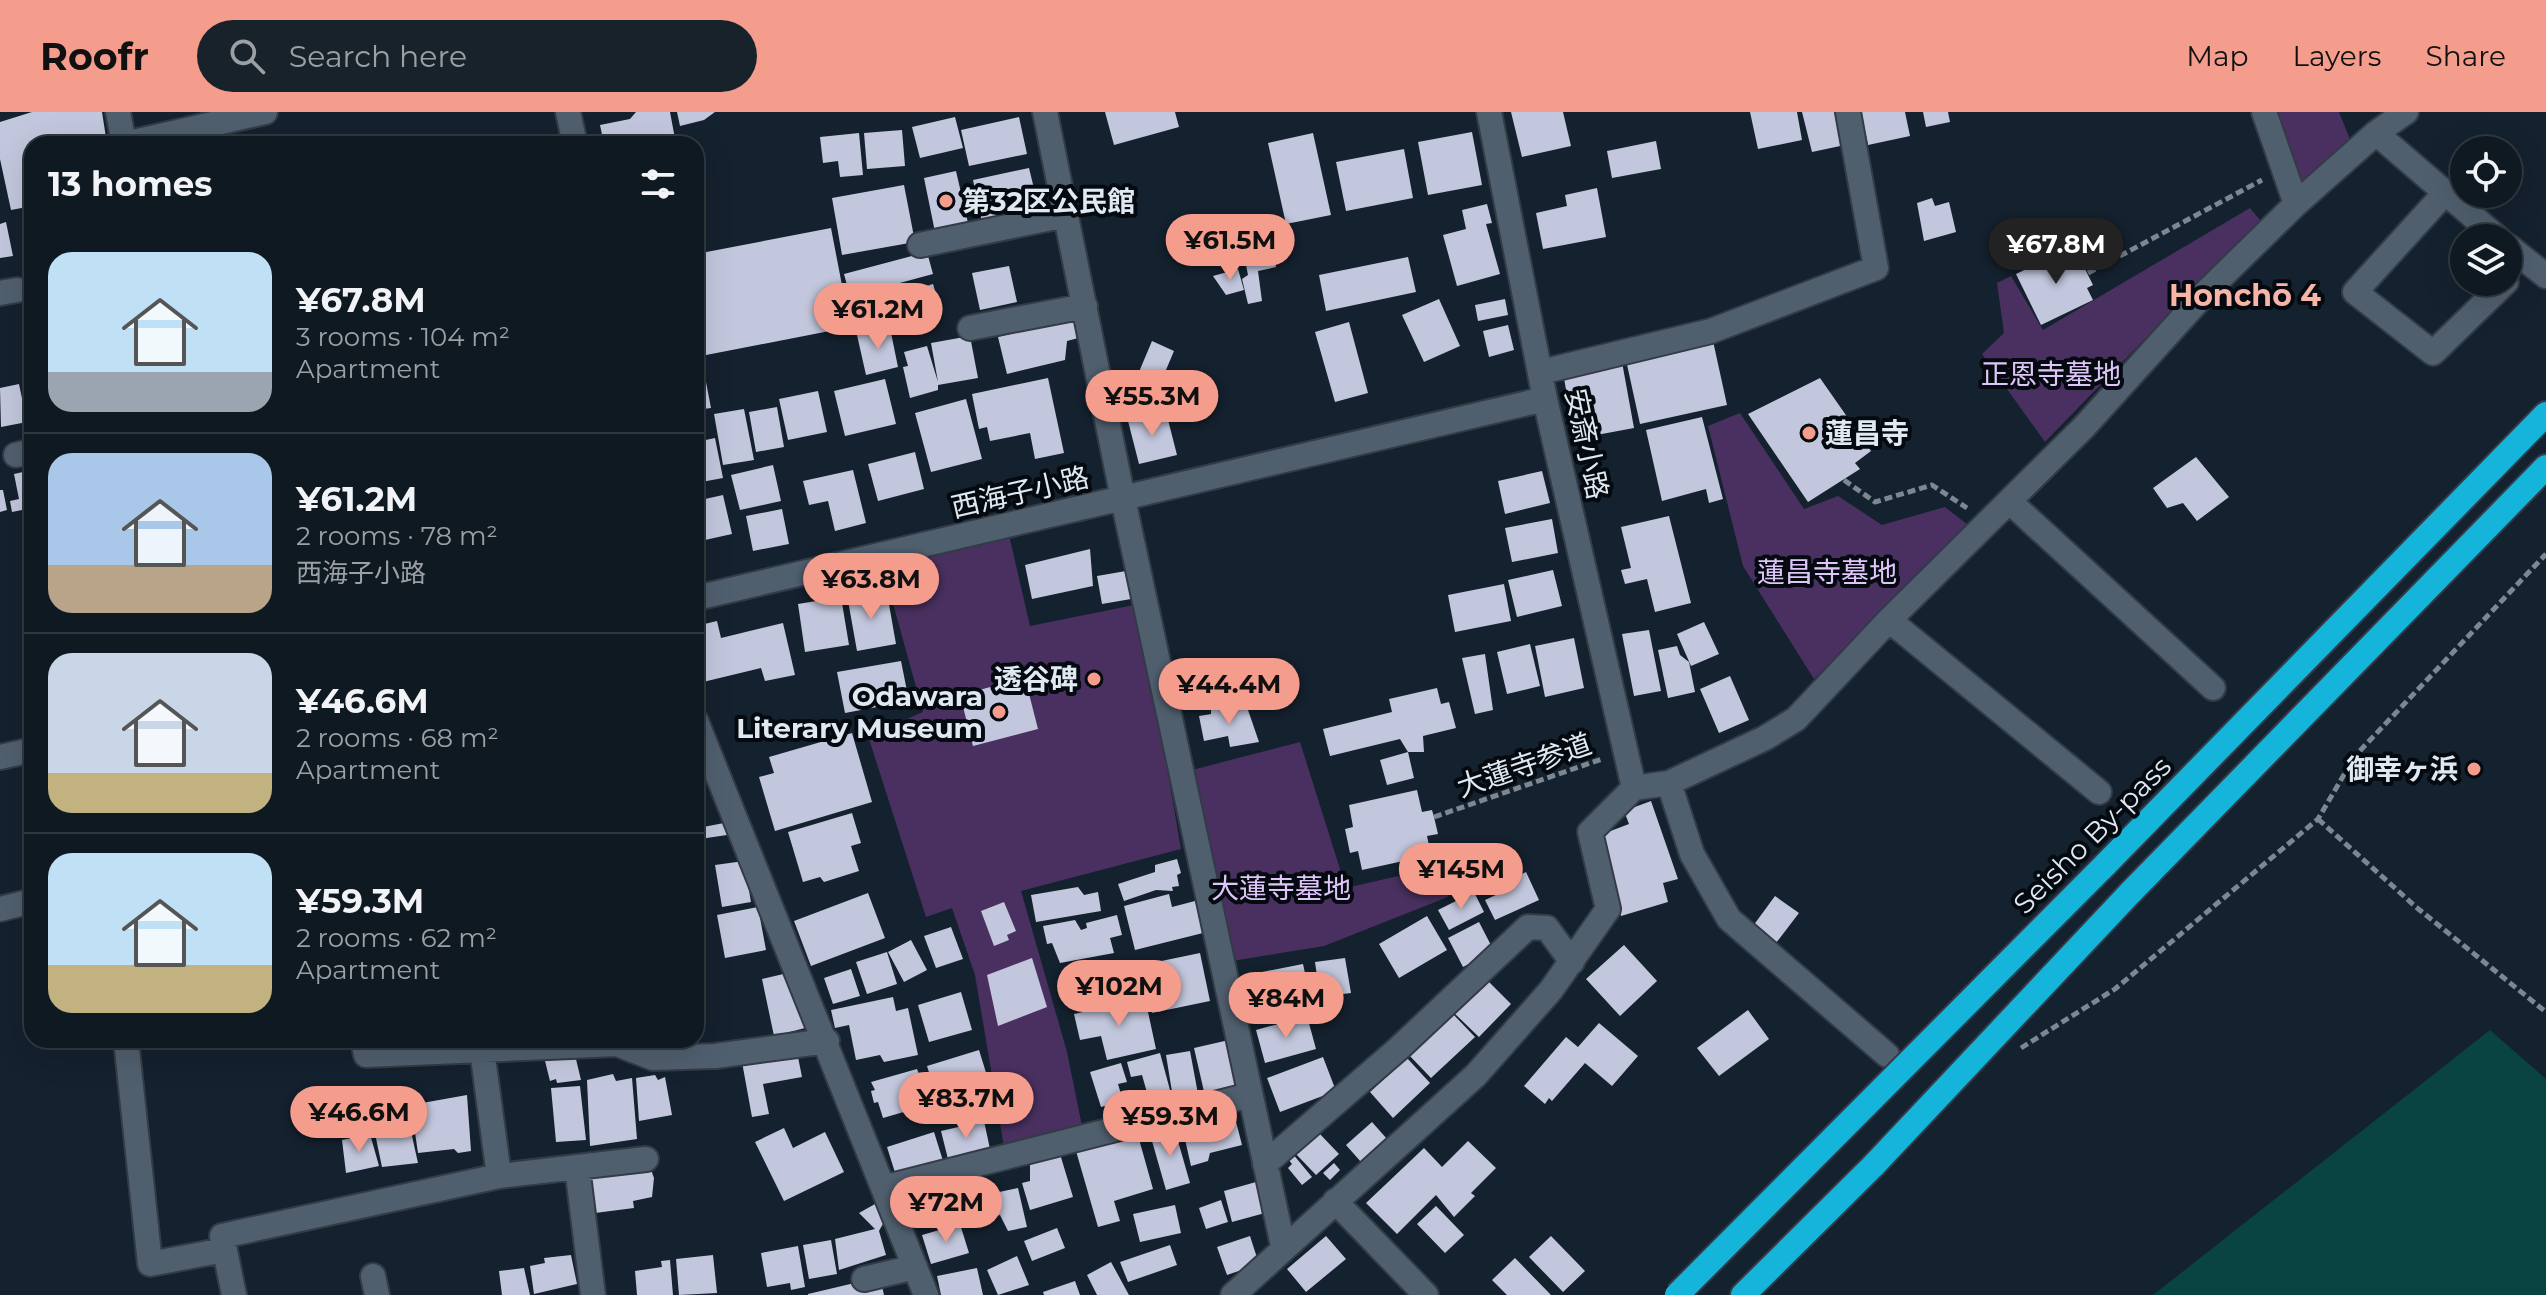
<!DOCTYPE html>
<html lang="en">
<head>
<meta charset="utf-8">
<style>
	body { margin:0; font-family:Montserrat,"Noto Sans JP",sans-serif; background:#18222a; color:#f1f3f6; height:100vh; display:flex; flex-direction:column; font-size:30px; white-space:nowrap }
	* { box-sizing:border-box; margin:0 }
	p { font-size:26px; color:#9ba0a5 }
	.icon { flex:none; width:44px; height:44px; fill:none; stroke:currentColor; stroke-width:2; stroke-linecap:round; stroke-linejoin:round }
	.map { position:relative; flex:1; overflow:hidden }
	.details { position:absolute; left:24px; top:24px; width:680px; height:912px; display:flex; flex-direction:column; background:#0f1922; border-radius:24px; box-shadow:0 8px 32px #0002,0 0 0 2px #2f3840 }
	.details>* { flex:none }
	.fabs { position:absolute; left:2450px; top:24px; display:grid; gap:16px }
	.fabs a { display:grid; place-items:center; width:72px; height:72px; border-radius:50%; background:#0f1922; box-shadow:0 8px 32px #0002,0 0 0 2px #2f3840; font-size:40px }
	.price { position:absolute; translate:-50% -68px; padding:0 18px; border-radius:28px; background:#f49d8d; color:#111; font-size:26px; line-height:52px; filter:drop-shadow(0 2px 4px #0008) }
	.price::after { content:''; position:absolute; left:50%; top:48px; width:24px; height:18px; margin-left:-12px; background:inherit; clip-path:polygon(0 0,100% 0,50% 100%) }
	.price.on { background:#222; color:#fff }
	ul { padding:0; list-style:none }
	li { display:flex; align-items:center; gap:24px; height:200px; padding:0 24px }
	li+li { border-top:2px solid #2f3840 }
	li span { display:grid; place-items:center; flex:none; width:224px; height:160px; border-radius:24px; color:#555 }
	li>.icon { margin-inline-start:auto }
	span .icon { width:96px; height:96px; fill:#fffc; stroke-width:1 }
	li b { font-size:34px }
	h2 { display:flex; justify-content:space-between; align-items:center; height:96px; padding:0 24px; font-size:34px }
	header { display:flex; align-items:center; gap:48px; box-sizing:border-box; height:112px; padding:0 40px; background:#f49d8d; color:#111 }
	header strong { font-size:38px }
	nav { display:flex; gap:44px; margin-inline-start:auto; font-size:28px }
	.search { width:560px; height:72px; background:#18222a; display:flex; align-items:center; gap:20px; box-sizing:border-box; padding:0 28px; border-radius:44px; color:#9ba0a5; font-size:30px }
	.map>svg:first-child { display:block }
</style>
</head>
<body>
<header>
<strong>Roofr</strong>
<div class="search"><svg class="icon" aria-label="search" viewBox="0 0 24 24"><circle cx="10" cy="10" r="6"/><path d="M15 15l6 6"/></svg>Search here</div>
<nav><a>Map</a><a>Layers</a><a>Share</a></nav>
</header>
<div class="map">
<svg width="2546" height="1183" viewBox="0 0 2546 1183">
	<rect width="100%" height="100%" fill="#14212e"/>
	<!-- green -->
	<path fill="#493060" d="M2270,0H2339L2351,30L2297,79Z
		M2250,96L2260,108L2045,330L1982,242L2004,221L1997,171L2011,164L2043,218Z
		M1740,301L1804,397L1838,384L1882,413L1945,395L1972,416L1814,567L1743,454L1708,314Z
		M1009,423L1030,514L1139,492L1181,737L1021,779L1067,940L1082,1014L1004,1035L975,863L952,796L926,805L868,624L923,600L882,452Z
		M1300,630L1346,776L1437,755L1448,785L1324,834L1232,849L1192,658Z"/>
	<!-- water -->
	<path fill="#094342" d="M2490,918L2546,967V1183H2153Z"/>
	<!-- building -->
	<path fill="#c3c7dd" d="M32,0H102L107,32H32V94L11,98L0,47V10Z
		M636,0H670L676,32H604L600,13L630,7Z
		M677,0H715L704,8L680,14Z
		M1105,0H1175L1179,15L1114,33Z
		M1511,0H1563L1571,34L1522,45Z
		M1750,0H1797L1802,28L1758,37Z
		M1802,0H1838L1845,33L1812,40Z
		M1861,0H1905L1910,24L1868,33Z
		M1923,0H1948L1950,10L1926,15Z
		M955,5L963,36L920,46L912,15Z
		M1019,5L1027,42L969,54L961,18Z
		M902,18L905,54L867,57L864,21Z
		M1472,20L1482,73L1428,83L1418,30Z
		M859,21L863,63L840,65L838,49L823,51L820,25Z
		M1313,21L1331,103L1286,112L1268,31Z
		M1656,29L1661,57L1612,66L1607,39Z
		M1404,37L1413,86L1346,99L1336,50Z
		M1029,56L1039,97L982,110L973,68Z
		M956,59L968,111L935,120L924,66Z
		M904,73L915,130L842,143L832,86Z
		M1597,76L1606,125L1543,137L1536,101L1567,94L1565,83Z
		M1932,86L1935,94L1949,90L1956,120L1924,129L1917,91Z
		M1487,92L1492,111L1486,112L1500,162L1457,174L1443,123L1466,117L1462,98Z
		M6,110L13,144L0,146V112Z
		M831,116L850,215L701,244L711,296L696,298V142Z
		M2067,137L2076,154L2082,151L2093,173L2087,176L2093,188L2041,213L2016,162Z
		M927,140L933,162L885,175L872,184L876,201L856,206L844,162Z
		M1274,142L1276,155L1258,159L1262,189L1248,192L1242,167L1248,163L1245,148Z
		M1408,145L1416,180L1326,199L1319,163Z
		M1009,154L1017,190L980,198L972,161Z
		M1238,157L1244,178L1226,183L1213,164Z
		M933,172L942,202L908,213L898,183Z
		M1439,187L1460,234L1424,250L1402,203Z
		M1505,187L1508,203L1478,209L1475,193Z
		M1077,206L1082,225L1067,229L1065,248L1007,262L998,225Z
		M1349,210L1368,281L1335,290L1315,220Z
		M1508,213L1514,238L1489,245L1483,219Z
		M890,216L898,255L866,263L857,223Z
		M970,224L978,266L938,273V278L910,286L903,255L908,254L904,240L927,234L938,270L931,231Z
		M1152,229L1174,239L1158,277L1136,267Z
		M1713,229L1727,293L1640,312L1626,248Z
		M1622,250L1634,316L1575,327L1563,261Z
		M1048,266L1064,341L1035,347L1030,321L990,329L987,315L979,317L972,282Z
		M1820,266L1871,339L1855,351L1860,357L1808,390L1748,302Z
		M885,267L896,312L845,324L834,279Z
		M19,272L27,310L1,315L0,276Z
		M818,279L827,320L788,328L779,287Z
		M966,287L982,347L931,360L915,301Z
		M777,295L784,335L756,340L749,300Z
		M744,297L754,348L723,353L714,302Z
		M1166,300L1177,343L1139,352L1128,309Z
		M1702,305L1723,387L1709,391L1706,377L1662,389L1646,318Z
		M715,326L723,366L696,371V330Z
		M915,340L924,377L878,389L868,352Z
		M2196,345L2229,385L2197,409L2183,391L2167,396L2153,376Z
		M773,353L781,389L740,398L731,363Z
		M32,358V396L12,400L10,389L19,387L14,362Z
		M853,358L866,411L835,419L828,389L809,393L803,369Z
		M1542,359L1550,391L1505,402L1498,369Z
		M0,378H3L7,398L0,400Z
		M723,383L732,422L696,430V389Z
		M782,397L789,432L753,439L746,404Z
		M1669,404L1691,491L1655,500L1647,467L1625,472L1621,458L1631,456L1621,415Z
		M1552,407L1558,441L1512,450L1505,416Z
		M1090,437L1093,474L1032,487L1025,453Z
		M1553,458L1562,494L1517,505L1508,468Z
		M1126,459L1131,487L1102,492L1097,464Z
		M1504,472L1511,509L1455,520L1448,483Z
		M866,479L870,485L887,481L896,532L857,539L847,483Z
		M841,485L849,533L805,540L798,492Z
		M717,509L721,526L783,511L795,563L765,569L761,556L703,570L696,542V514Z
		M1704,510L1719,542L1691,554L1677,522Z
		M1649,518L1661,579L1634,584L1622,522Z
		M1574,526L1584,576L1545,585L1535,534Z
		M1530,532L1540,574L1507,582L1497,540Z
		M1677,534L1680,543L1689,550L1695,580L1668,586L1658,538Z
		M1485,542L1493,598L1475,602L1462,546Z
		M901,549L909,589L845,601L837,560Z
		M1730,564L1749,608L1719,621L1700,577Z
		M1025,566L1038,617L973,634L960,583Z
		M1437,576L1441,592L1449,590L1456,616L1423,624L1424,640H1408L1400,627L1330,644L1323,617L1392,600L1389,587Z
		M1247,595L1259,630L1230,635L1228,624L1204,629L1199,604L1211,602V598Z
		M852,621L872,690L775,719L759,665L774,661L769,645Z
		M1408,640L1414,666L1387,673L1380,648Z
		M1417,678L1422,700L1432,698L1434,705L1438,722L1427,724L1431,743L1362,758L1358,739L1350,741L1345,717L1353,715L1349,693Z
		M1651,689L1678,767L1663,771L1668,790L1621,804L1607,758L1612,755L1600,723L1629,712L1624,699Z
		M852,701L861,731L851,734L859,759L824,770L820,765L803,770L788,720Z
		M724,711L727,723L700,727L698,716Z
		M1177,747L1181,761L1177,763L1179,774L1172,775L1173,779L1156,778L1124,789L1118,772L1155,760V753Z
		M744,749L751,790L722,795L715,753Z
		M1526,760L1539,788L1495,808L1485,788L1498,782L1495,775Z
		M1078,775L1084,783L1098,780L1101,799L1036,810L1031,783Z
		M1474,780L1484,800L1449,818L1438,798Z
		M868,781L885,826L811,854L794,809Z
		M1169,782L1172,795L1195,789L1203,821L1135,838L1124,794Z
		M1775,784L1799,801L1776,831L1753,814Z
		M1004,790L1016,819L1007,823L1009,828L994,834L981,799Z
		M758,795L766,838L725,846L717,803Z
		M1117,803L1122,823L1110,826L1114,841L1060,851L1052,831L1047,832L1043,814L1075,808L1081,818L1087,816L1086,811Z
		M1427,804L1447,838L1399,866L1379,832Z
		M1479,810L1494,839L1463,855L1448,826Z
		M951,815L963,847L936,856L924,824Z
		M911,828L927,858L904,870L888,840Z
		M1624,833L1657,869L1620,904L1586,867Z
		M887,840L897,872L867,882L856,850Z
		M1200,841L1210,889L1152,901L1142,853Z
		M1032,846L1047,895L998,914L987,863Z
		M1345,846L1351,881L1320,885L1315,850Z
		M1303,852L1311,889L1259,899L1252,862Z
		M851,857L860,884L833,892L824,866Z
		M1118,858L1144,885L1074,897L1069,866Z
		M792,860L805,916L774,924L762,867Z
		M1486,867L1511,892L1479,925L1453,900Z
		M961,880L972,918L929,930L918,893Z
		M893,885L896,899L908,896L918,943L884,950L880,943L856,948L849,913L835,916L831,898Z
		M1145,886L1156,937L1107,948L1101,924L1080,928L1074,902Z
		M1748,898L1769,927L1719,964L1697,936Z
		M1452,901L1475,925L1431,966L1408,942Z
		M1307,904L1316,937L1265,951L1256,918Z
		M1599,911L1638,944L1612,974L1585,951L1552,989L1549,986L1545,992L1524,974L1566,925L1578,935Z
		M1229,928L1240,976L1205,984L1194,936Z
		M979,938L988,967L936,983L927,954Z
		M1190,939L1198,982L1173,986L1166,943Z
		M797,940L802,965L763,972L769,1002L752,1005L742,950Z
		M1160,941L1170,978L1148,984L1142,963L1131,965L1127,950Z
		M575,943L581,968L557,971L556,967L550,969L545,949Z
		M1323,945L1336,979L1280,1000L1267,966Z
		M1407,946L1430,971L1393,1006L1370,980Z
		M1121,951L1127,970L1118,972L1123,989L1101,995L1090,960Z
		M917,957L931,992L883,1006L878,990L874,991L871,979L875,978L871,970Z
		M613,962L616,969L632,966L637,1027L590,1034L587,968Z
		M655,963L658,968L665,965L672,1003L639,1009L636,966Z
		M580,974L586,1028L556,1030L551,976Z
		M467,983L471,1039L458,1041L454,1037L418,1041L411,993Z
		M1234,1002L1242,1033L1210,1041L1208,1049L1191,1054L1182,1014Z
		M408,1006L418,1051L382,1055L373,1012Z
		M984,1009L990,1037L948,1047L941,1019Z
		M1372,1010L1387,1027L1361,1050L1346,1033Z
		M1174,1015L1190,1071L1166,1078L1150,1022Z
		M784,1016L793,1036L825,1020L844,1060L784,1089L755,1030Z
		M934,1020L944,1052L897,1067L887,1035Z
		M1137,1020L1153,1077L1114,1089L1120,1109L1098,1115L1076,1039Z
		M1318,1020L1339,1042L1316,1063L1295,1041Z
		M370,1022L379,1054L346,1061L342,1028Z
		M1468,1029L1496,1056L1471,1081L1475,1084L1454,1105L1436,1083L1397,1122L1366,1091L1424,1036L1442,1055Z
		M1292,1041L1312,1065L1302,1073L1288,1056L1292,1052L1288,1047Z
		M1060,1042L1073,1085L1030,1098L1022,1071L1030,1069V1051Z
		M1334,1051L1340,1058L1330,1068L1323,1061Z
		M650,1055L654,1066L652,1085L633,1089L634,1096L595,1101L585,1061Z
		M1256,1070L1265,1101L1232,1110L1224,1079Z
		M947,1073L955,1098L917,1111L909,1087Z
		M1018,1076L1027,1115L1008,1119L1000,1103L962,1112L957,1089Z
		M1221,1088L1228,1110L1206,1117L1199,1096Z
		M875,1092L884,1110L879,1119L886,1143L839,1158L835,1127L875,1117L859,1101Z
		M1175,1093L1181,1121L1140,1130L1133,1102Z
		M1436,1094L1464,1123L1445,1141L1417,1112Z
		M960,1112L969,1141L931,1152L922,1123Z
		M1057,1116L1065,1136L1032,1149L1024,1129Z
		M1250,1124L1259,1152L1227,1163L1217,1135Z
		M1326,1124L1346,1147L1306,1180L1287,1157Z
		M1551,1124L1585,1159L1563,1180L1529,1145Z
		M831,1128L837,1162L809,1167L803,1133Z
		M1170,1133L1177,1153L1128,1170L1120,1150Z
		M798,1134L805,1175L791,1178L790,1171L767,1175L761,1141Z
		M571,1143L577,1172L534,1182L530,1154L545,1151L544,1146Z
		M713,1143L717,1181L679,1183L676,1147Z
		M1017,1144L1029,1173L998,1183L987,1158Z
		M1515,1146L1551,1183H1507L1492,1168Z
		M670,1148L673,1183H637L635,1159L662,1155L661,1149Z
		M1111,1150L1129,1183H1097L1087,1163Z
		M524,1156L530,1183H502L499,1159Z
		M977,1156L983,1183H941L937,1164Z
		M880,1165L884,1183H808V1182Z
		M1075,1169L1080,1183H1044L1043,1180Z"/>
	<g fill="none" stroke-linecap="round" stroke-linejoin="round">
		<!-- minor casing -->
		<g stroke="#333b46" stroke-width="28">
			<path id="minor" d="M118,0L124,32
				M568,0L575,32
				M1045,0L1123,387L1283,1134
				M1489,0L1545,287L1634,676
				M2264,0L2296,92
				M2376,21L2498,126
				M125,32L265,0
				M2444,82L2355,180L2433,241L2506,170
				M920,133L1066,103
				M2508,134L2546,164
				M0,181L17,178
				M970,216L1085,194
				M1541,260L1711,219L1876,156L1848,0
				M16,343L32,339
				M2009,389L2213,576
				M696,486L1545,287
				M1889,508L2099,680
				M696,609L926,1183
				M0,645L32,638
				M1669,671L1692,742L1729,807L1887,943
				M0,797L32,789
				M126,928L150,1152L224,1138
				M363,928L366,943L482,938L499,1064L646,1047
				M482,938L617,932L653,946L715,944L827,929
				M1265,1052L1398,937L1528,815L1547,816L1572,850
				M577,1055L593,1183
				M883,1076L1250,983
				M1335,1089L1426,1183
				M373,1164L377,1183
				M864,1167L915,1155
				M234,1183L222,1124L499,1064
				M1233,1183L1476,963L1551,878L1608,797L1590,720L1634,676L1669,671L1765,626L1796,607L1889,508L2084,315L2206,180L2296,92L2376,21L2406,0"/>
		</g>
		<!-- highway casing -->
		<g stroke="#333b46" stroke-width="28">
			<path id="highway" d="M2105,753L2546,302
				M2130,781L2546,355
				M1743,1183L1874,1053"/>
		</g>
		<!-- path -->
		<path stroke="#7c8792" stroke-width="5" stroke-dasharray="8 4" stroke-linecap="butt" d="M2088,161L2262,68
			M1844,368L1875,390L1932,373L1967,396
			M1434,705L1602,647
			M2318,707L2416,795L2546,900
			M2021,936L2115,877L2318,707L2355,644L2546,442"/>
		<!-- minor -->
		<use href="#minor" stroke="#505f6e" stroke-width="24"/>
		<!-- highway -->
		<use href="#highway" stroke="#14b4db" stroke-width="24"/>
		<!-- highway-bridge casing -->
		<g stroke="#333b46" stroke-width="28" stroke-linecap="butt">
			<path id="highway-bridge" d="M1874,1053L2130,781
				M1677,1183L2105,753"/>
		</g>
		<!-- highway-bridge -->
		<use href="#highway-bridge" stroke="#14b4db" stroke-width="24"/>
	</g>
	<!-- markers -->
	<g fill="#f49d8d" stroke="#050a10" stroke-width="3">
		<circle cx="946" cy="89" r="8"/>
		<circle cx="1809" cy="321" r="8"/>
		<circle cx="1094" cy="567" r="8"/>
		<circle cx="999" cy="600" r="8"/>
		<circle cx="2474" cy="657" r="8"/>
	</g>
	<g text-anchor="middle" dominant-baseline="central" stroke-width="8" stroke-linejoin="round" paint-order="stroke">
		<!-- poi labels -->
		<g font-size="28" font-weight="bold" fill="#e0e9f2" stroke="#050a10" text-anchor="end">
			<text x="962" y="89" text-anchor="start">第32区公民館</text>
			<text x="1825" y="321" text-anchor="start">蓮昌寺</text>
			<text x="1078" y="567">透谷碑</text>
			<text x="983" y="584">Odawara<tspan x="983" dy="32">Literary Museum</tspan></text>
			<text x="2458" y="657">御幸ヶ浜</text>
		</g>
		<!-- park labels -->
		<g font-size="28" fill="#ddc5f8" stroke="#050a10">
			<text x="2051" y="262">正恩寺墓地</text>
			<text x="1827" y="460">蓮昌寺墓地</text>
			<text x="1281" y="776">大蓮寺墓地</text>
		</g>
		<!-- street labels -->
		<g font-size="28" fill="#e0e9f2" stroke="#050a10">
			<text transform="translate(1587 332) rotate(78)">安斎小路</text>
			<text transform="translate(1020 380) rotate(-13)">西海子小路</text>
			<text transform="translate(1524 653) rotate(-19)">大蓮寺参道</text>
			<text transform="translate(2092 723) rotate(-45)">Seisho By-pass</text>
		</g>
		<!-- neighbourhood labels -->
		<g font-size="30" font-weight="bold" fill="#f7b5a8" stroke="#050a10">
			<text x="2245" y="183">Honchō 4</text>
		</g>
	</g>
</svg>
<div class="fabs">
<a><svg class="icon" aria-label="locate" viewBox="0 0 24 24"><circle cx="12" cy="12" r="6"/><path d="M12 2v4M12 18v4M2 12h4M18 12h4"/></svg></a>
<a><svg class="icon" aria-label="layers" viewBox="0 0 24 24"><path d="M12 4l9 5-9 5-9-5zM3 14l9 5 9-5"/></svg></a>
</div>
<b class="price" style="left:1230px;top:170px">¥61.5M</b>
<b class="price on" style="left:2056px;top:174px">¥67.8M</b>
<b class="price" style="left:878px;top:239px">¥61.2M</b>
<b class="price" style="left:1152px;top:326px">¥55.3M</b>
<b class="price" style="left:871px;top:509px">¥63.8M</b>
<b class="price" style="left:1229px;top:614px">¥44.4M</b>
<b class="price" style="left:1461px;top:799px">¥145M</b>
<b class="price" style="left:1119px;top:916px">¥102M</b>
<b class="price" style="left:1286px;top:928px">¥84M</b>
<b class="price" style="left:966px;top:1028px">¥83.7M</b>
<b class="price" style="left:359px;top:1042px">¥46.6M</b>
<b class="price" style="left:1170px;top:1046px">¥59.3M</b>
<b class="price" style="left:946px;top:1132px">¥72M</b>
<section class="details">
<h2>13 homes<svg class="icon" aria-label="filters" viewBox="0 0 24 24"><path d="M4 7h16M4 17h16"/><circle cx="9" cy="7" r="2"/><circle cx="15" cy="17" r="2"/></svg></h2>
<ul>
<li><span style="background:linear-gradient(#bfe0f5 75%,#9aa5b1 0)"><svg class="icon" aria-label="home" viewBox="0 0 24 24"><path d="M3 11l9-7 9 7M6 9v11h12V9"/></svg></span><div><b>¥67.8M</b><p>3 rooms · 104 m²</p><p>Apartment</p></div></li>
<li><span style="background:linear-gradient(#a9c7e8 70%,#b9a48a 0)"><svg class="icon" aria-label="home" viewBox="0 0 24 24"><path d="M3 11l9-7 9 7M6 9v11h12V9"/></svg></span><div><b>¥61.2M</b><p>2 rooms · 78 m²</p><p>西海子小路</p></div></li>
<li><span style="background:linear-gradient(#c9d6e8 75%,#c2b280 0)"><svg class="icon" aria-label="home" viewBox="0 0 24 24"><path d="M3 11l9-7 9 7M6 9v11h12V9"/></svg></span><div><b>¥46.6M</b><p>2 rooms · 68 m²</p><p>Apartment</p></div></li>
<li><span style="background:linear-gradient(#bfe0f5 70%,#c2b280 0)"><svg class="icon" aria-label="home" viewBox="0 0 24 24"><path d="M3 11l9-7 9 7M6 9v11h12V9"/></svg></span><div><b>¥59.3M</b><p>2 rooms · 62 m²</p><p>Apartment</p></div></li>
</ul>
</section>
</div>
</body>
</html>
